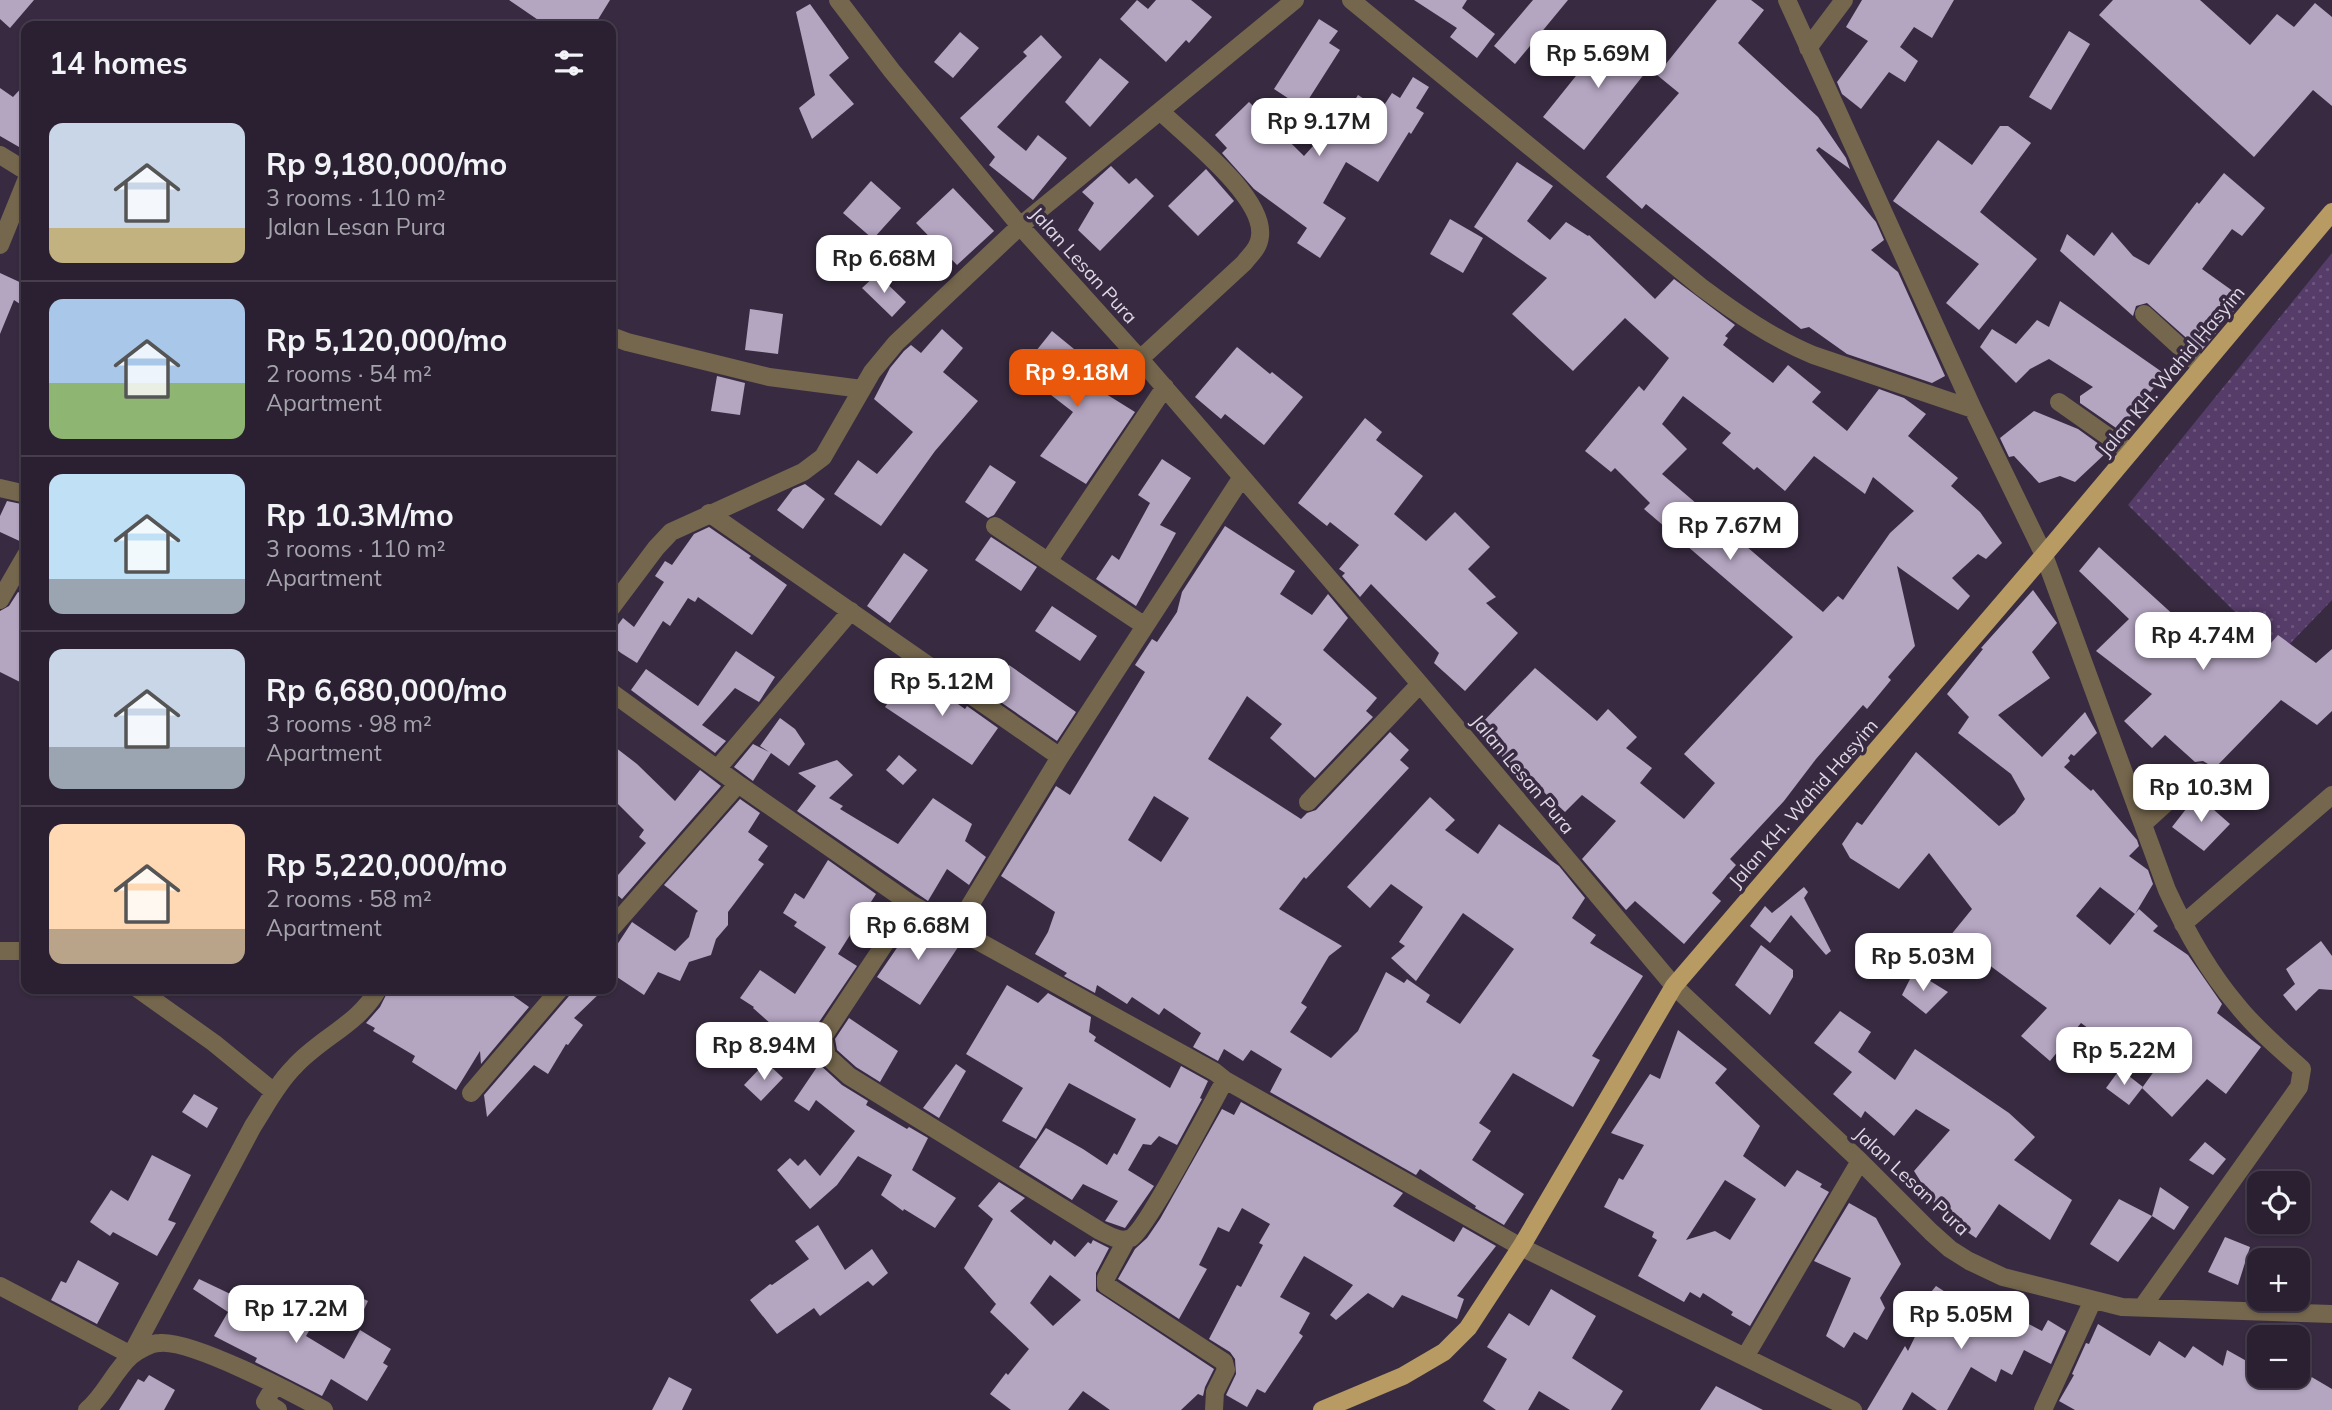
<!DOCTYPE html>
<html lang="en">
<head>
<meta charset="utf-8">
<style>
	body { margin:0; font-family:Mulish,sans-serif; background:#322839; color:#f1f3f6; height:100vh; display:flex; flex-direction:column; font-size:26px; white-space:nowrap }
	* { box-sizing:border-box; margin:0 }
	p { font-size:23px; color:#a5a3ab }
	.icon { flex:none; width:38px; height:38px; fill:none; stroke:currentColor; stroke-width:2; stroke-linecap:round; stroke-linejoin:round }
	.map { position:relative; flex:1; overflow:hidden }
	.details { position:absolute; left:21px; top:21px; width:595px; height:973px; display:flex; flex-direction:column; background:#2a2031; border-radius:14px; box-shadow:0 2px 5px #0004,0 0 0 2px #463e4d }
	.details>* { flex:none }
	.fabs { position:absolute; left:2247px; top:1171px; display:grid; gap:14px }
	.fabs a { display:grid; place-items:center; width:63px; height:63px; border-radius:14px; background:#2a2031; box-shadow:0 2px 5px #0004,0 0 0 2px #463e4d; font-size:35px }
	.price { position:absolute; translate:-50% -60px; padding:0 16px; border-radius:14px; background:#fff; color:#222; font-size:23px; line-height:46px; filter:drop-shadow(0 2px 4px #0008) }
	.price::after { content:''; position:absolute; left:50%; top:42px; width:21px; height:16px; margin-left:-10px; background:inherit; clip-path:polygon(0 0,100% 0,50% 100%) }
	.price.current { background:#ea580c; color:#fff }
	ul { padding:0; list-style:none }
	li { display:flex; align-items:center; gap:21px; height:175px; padding:0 28px }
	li+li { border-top:2px solid #463e4d }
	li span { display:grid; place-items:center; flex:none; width:196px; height:140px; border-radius:14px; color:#555 }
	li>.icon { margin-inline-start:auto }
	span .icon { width:84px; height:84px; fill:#fffc; stroke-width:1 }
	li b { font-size:30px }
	h2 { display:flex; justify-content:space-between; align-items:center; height:84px; padding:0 28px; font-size:30px }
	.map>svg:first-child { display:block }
</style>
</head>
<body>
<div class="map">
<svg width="2332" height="1410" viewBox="0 0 2332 1410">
	<defs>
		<pattern id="grass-dots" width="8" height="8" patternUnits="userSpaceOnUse" patternTransform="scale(1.75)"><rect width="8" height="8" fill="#563c69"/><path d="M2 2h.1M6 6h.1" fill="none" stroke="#6e577e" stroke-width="1.8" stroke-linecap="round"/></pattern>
	</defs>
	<rect width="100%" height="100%" fill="#382b41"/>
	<!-- grass -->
	<path fill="url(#grass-dots)" d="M2332,253V600L2281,653L2240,617L2128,505Z"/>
	<!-- building -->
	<path fill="#b4a5c1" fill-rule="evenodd" d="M0,0H34L10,28L0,19Z
		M509,0H610L594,26H547Z
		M1137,0L1148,9L1156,0H1191L1212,17L1189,43L1186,40L1166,62L1120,19Z
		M1414,0H1467L1462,8L1495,34L1477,58L1450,37L1457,28Z
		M1533,0H1568L1515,64L1494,46Z
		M1717,0H1751L1764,10L1738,43L1818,117L1846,158L1850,169L1819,147L1816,150L1876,222L1884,240L1871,250L1898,272L1945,376L1932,383L1847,354L1809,327L1801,329L1646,204L1642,209L1606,177L1679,93L1657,75Z
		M1862,0H1954L1932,38L1914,27L1900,47L1918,61L1905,82L1889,72L1861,109L1842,94L1837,82L1868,41L1846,27Z
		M2113,0H2200L2250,45L2277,14L2294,27L2315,3L2332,17V106L2313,90L2254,157L2099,15Z
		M810,4L849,58L829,75L854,104L812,139L799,108L815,95L796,12Z
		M1319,19L1338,31L1329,43L1340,50L1303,108L1274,89Z
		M1612,31L1653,63L1584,150L1543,117Z
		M2069,31L2090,44L2051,110L2029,97Z
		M960,32L979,48L953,78L934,62Z
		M1041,35L1062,57L997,127L1026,151L1038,135L1067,158L1033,200L989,165L995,157L960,118L1027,56L1023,52Z
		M1100,58L1129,82L1090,127L1065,102Z
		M1413,77L1429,87L1416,108L1424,113L1411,134L1409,132L1378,182L1346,162L1323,203L1346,218L1320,258L1297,243L1307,228L1254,189L1222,153L1227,148L1215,135L1249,102L1304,156L1322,136L1329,141L1358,95L1381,110L1392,93L1400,98Z
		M26,83V151L0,136V88L13,97Z
		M2000,126H2008L2031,143L1980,212L2037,259L1979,330L1946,303L1979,264L1893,201L1938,140L1972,165Z
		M1517,162L1553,186L1527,221L1550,240L1566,222L1588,236L1589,235L1655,299L1674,279L1735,325L1725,336L1728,338L1723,345L1773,383L1788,365L1821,392L1812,402L1847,431L1879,389L1904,398L1926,414L1908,436L1958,478L1951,486L1980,512L2002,543L1986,559L1978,554L1952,578L1970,596L1958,610L1897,566L1915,646L1888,677L1891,680L1867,709L1863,705L1816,759L1784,801L1730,859L1736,865L1712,893L1721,901L1684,944L1635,901L1626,910L1582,859L1616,821L1582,795L1565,812L1515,765L1512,768L1477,728L1535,668L1597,721L1608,709L1637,737L1626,748L1652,768L1640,783L1684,819L1715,783L1684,754L1793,637L1644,509L1650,503L1615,468L1611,472L1585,451L1639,386L1644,391L1669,358L1625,318L1573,371L1512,314L1547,278L1474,227ZM1683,396L1731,433L1722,443L1754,470L1757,467L1785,491L1814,456L1865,494L1873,477L1914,511L1890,533L1843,600L1838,596L1823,612L1662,474L1687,449L1662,424Z
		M1111,166L1129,184L1136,178L1154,196L1100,251L1078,230L1094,203L1082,192Z
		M1206,169L1234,201L1198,236L1168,206Z
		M2224,173L2265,208L2242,236L2232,229L2202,269L2244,299L2201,351L2147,303L2136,306L2133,316L2060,251L2067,234L2094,256L2112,232L2133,256L2149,265L2197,202L2199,204Z
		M871,181L901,208L873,239L843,213Z
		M953,188L994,231L957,265L916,223Z
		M1450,219L1483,238L1463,273L1430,254Z
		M0,273L26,285V308L14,300L0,334Z
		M877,274L906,302L892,317L862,288Z
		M2060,301L2165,374L2119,430L2080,403V396L2093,387L2049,359L2030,369L2016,383L1980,347L1992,329L2016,344L2037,320L2049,327Z
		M750,309L783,314L778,354L745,350Z
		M942,329L963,348L943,372L978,401L935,451L881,526L834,494L858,460L877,474L913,432L874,399L890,368L904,351L911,345L921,353Z
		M1052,331L1074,349L1072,351L1100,370L1090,384L1135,412L1086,484L1040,456L1073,412L1020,371Z
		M1237,347L1270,374L1272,372L1303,397L1264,445L1225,414L1221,419L1195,397Z
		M717,376L745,383L740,415L711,411Z
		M2034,411L2078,429L2103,447L2107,452L2075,482L2060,476L2039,483L2014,456L2009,457L2000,438Z
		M1365,418L1382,432L1376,440L1423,476L1394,514L1426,541L1455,512L1490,547L1468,569L1496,597L1486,603L1518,633L1465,691L1434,663L1439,653L1371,584L1360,597L1342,576L1345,573L1339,569L1359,545L1330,522L1327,526L1298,503Z
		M1162,459L1191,478L1160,525L1176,533L1136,606L1096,579L1112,555L1119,560L1150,503L1138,495Z
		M990,465L1016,482L994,515L988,518L965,502Z
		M805,484L825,499L803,529L777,510L793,489Z
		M7,501L26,505V544L0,532V516Z
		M1225,526L1295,571L1280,594L1312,615L1328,594L1348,618L1323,650L1377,698L1366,711L1373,717L1315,778L1270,738L1282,724L1247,696L1208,759L1301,819L1307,813L1316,810L1390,732L1409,750L1400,760L1409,768L1306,879L1304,877L1279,909L1342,946L1329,956L1301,1003L1307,1007L1290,1032L1331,1058L1358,1031L1386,972L1404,983L1407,979L1430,995L1426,1002L1460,1024L1514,949L1463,913L1416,981L1391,958L1405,946L1399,942L1423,907L1391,884L1370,908L1347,887L1430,797L1455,820L1445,830L1478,854L1499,824L1559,866L1585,898L1572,918L1596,935L1590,943L1643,976L1592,1056L1600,1060L1573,1107L1513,1073L1479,1123L1491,1131L1472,1160L1524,1194L1504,1225L1475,1208L1476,1206L1420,1169L1416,1175L1270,1092L1282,1069L1251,1050L1243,1061L1224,1049L1218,1061L1193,1047L1201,1033L1164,1008L1159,1015L1132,997L1127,1004L1097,985L1095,993L1064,976L1067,973L1035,954L1048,932L1055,912L1001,876L1056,786L1070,795L1145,672L1135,665L1152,639L1157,642L1177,612L1182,592ZM1154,796L1189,818L1161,862L1128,840Z
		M709,527L751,556L749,558L787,585L752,635L698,597L695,602L688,598L670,626L663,621L637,663L621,653L611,645V634L623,618L634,627L664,582L655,576L665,561L672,565L694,534Z
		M991,537L1037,567L1021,591L975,560Z
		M2099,547L2212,650L2240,617L2271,643L2278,635L2316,663L2332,649V711L2317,725L2281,700L2211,772L2208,764L2203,761L2195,762L2165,735L2152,748L2124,721L2152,694L2096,651L2129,619L2079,571Z
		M904,553L928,570L890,623L867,606Z
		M2033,590L2057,623L2032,652L2050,678L1998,715L2042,757L2085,712L2097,733L2074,756L2071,754L2068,758L2070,761L2064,767L2091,791L2093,789L2137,840L2139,846L2129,856L2148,870L2153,884L2135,914L2139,909L2158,926L2153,931L2188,955L2222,1004L2217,1013L2261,1047L2226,1094L2207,1079L2172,1117L2142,1088L2165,1056L2136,1034L2122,1053L2081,1023L2050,1061L2021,1036L2047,1008L1950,936L1972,909L1929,853L1899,889L1850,858L1842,844L1857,822L1862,825L1916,752L1999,826L2015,813L2025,799L2011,774L1958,733L1969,717L1947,694L1983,649L1981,648ZM2100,887L2135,914L2110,945L2076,916Z
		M18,592L26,596V685L0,672V611L9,606Z
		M1052,606L1097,636L1080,661L1035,631Z
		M736,651L775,677L759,702L735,688L702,725L726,741L715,753L631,690L646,669L698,706Z
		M1009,665L1076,712L1057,741L989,694Z
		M911,671L965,709L967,706L998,728L972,765L885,707Z
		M780,718L795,729L805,744L789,766L771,753L753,781L734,767L753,744L769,752L760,746Z
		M611,744L637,764L675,801L700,770L721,786L622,899L611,890V883L646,843L639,837L644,830L611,797Z
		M899,755L917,770L903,785L886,770Z
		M837,760L853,775L829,798L843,806L840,809L898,844L933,798L972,824L965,841L986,857L969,885L947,869L928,901L797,811L816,786L798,773Z
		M2197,795L2230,824L2204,851L2172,827Z
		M740,799L760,813L748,832L768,846L758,860L764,864L728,912V925L716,939L711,955L689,962L680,981L658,972L644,995L611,973V954L632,922L675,951L689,937L696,913L698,911L664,885Z
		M828,860L876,894L838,954L857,966L813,1031L812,1039L815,1054L771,1024L753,1008L754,1007L740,998L760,970L795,994L826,947L794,926L797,922L783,913L795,893L804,899Z
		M1804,887L1808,892L1804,898L1831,951L1826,955L1791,915L1770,943L1750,926L1765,906L1772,913Z
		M916,920L960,944L920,1005L877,977Z
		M2321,941L2332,956V990L2319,989L2296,1011L2283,995L2295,984L2286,969Z
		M1761,945L1793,970V977L1770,1015L1735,985Z
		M1914,971L1948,992L1926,1014L1902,995Z
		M1007,985L1038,1003L1048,993L1091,1017L1089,1032L1096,1037L1094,1041L1170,1088L1181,1066L1208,1081L1200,1098L1202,1099L1177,1145L1159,1136L1151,1145L1143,1144L1128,1170L1154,1186L1125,1228L1105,1221L1118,1201L1083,1184L1072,1200L1019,1167L1046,1128L1083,1149L1107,1165L1114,1153L1117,1155L1136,1119L1069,1083L1036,1139L1002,1121L1023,1088L966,1054Z
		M389,989H504L529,1007L481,1064L480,1051L456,1090L412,1062L415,1056L373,1031L375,1028L366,1023L380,1007Z
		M571,989H604L574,1018L583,1025L568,1045L566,1044L548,1074L534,1065L487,1117L484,1095L569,996Z
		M1840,1011L1871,1032L1858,1052L1895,1080L1915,1049L2009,1113L2035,1137L2014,1160L2072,1200L2050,1240L1999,1204L1976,1238L1941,1214L1914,1171L1950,1130L1916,1109L1894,1136L1865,1111L1861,1118L1833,1094L1852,1072L1814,1043Z
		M849,1018L898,1051L880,1082L856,1067L837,1050L835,1039Z
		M1678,1030L1727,1069L1715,1083L1760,1126L1743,1156L1785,1187L1797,1170L1822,1184L1820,1187L1829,1192L1750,1326L1731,1315L1733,1312L1703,1293L1700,1298L1690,1292L1684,1302L1638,1276L1657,1240L1652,1237L1654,1232L1604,1207L1619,1178L1623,1180L1644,1145L1611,1133L1650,1074L1660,1079ZM1725,1180L1756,1199L1730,1240L1715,1231L1686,1240Z
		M766,1062L783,1078L761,1101L744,1085Z
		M819,1064L842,1085L868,1101L866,1105L907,1129L909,1127L928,1138L912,1170L956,1198L935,1228L904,1209L903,1211L881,1195L892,1175L858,1156L837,1185L810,1209L777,1170L790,1158L798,1166L805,1159L820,1176L855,1131L816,1100L809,1111L794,1101Z
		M956,1064L966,1071L939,1118L923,1108Z
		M2120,1069L2143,1087L2129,1105L2106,1088Z
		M194,1094L218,1108L207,1128L182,1112Z
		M1241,1102L1403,1193L1393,1206L1454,1242L1463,1227L1496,1246L1457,1296L1464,1299L1457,1319L1402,1295L1393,1308L1368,1293L1336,1320L1330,1315L1353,1285L1304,1256L1280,1297L1310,1313L1299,1333L1303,1336L1265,1393L1257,1389L1247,1407L1226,1395L1236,1374L1235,1359L1230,1352L1209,1339L1237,1285L1241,1287L1263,1245L1259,1243L1270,1224L1242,1208L1229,1232L1218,1227L1199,1265L1207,1269L1179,1319L1118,1279L1135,1249L1147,1238L1160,1219L1222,1109L1234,1115Z
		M2205,1142L2226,1159L2213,1175L2189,1160Z
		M152,1155L191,1175L168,1220L176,1223L157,1256L113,1232L110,1236L90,1222L111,1190L128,1201Z
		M999,1182L1025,1198L1010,1211L1051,1245L1054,1240L1075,1257L1088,1242L1091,1244L1093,1240L1109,1248L1096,1273V1291L1214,1369L1205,1387L1203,1396L1198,1394L1181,1410H1110L1083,1391L1068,1410H1011L990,1394L1006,1373L1008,1375L1029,1349L990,1312L996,1304L964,1268L993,1219L978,1206ZM1050,1275L1081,1300L1053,1326L1030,1303Z
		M2160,1187L2189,1207L2174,1230L2152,1216Z
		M2119,1199L2152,1216L2118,1262L2090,1244Z
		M1849,1203L1876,1218L1901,1264L1880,1298L1885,1308L1867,1340L1854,1332L1844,1348L1826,1336L1851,1278L1814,1261Z
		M818,1225L845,1270L872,1249L888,1273L873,1286L868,1281L820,1316L814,1308L777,1334L750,1300L770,1284L772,1285L809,1259L795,1241Z
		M2225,1237L2250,1247L2238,1285L2208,1272Z
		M78,1260L119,1283L97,1324L51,1300L61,1281L66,1283Z
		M199,1279L264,1310L273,1295L316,1319L306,1336L344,1359L360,1330L391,1349L383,1363L388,1366L367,1401L331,1379L322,1396L255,1362L257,1358L214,1336L228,1312L193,1289Z
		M1936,1286L1961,1302L1966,1299L1981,1308L1985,1301L2042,1331L2048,1320L2066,1331L2051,1364L2024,1350L2012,1375L2001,1369L1996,1382L1971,1367L1947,1410H1937L1912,1392L1902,1410H1867L1905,1346L1908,1351L1930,1306L1927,1297Z
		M1551,1289L1596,1316L1572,1358L1623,1391L1611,1410H1570L1539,1391L1528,1410H1496L1483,1401L1507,1359L1487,1347L1509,1313L1529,1326Z
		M347,1291L368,1301L358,1322L337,1312Z
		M2098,1324L2150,1356L2159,1341L2185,1358L2193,1346L2223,1366L2227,1350L2259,1368V1376H2298V1369L2332,1389V1410H2075L2059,1401L2074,1375L2072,1374L2086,1343L2089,1344Z
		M149,1375L175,1390L164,1410H119L138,1379L144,1382Z
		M669,1377L692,1389L682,1410H652Z
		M1716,1386L1763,1410H1700Z"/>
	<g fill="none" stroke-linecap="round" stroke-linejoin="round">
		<!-- minor -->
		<path stroke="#75674d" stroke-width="18" d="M838,0L892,71L1020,226L1140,359L1242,477L1420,684L1674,986L1860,1161L1931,1232L1950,1249L1969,1261L2003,1277L2122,1307L2332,1314
			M1351,0L1701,287C1736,313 1772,338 1813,355L1973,409
			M1787,0L1973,409L2044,555L2167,890C2186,931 2207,970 2237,1005C2256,1029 2280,1049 2302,1069L2299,1087L2143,1306
			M1808,48L1844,0
			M0,155L26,171
			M0,245L26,181
			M2144,314L2202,367
			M611,336L627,342L769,377L862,389
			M1140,359L1244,263C1251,254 1259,248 1260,236C1265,197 1187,137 1160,111
			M2059,402L2130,452
			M0,488L26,494
			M709,513L1060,757
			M995,526L1145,626
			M1049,560L1165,387
			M0,600L26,555
			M611,608L656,548L671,532L803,472L823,457L872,372L896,343L1020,226L1295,0
			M611,692L738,784L911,904L1215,1072L1225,1080L1521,1247L1853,1410
			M717,769L851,611
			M1308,802L1420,684
			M2143,824L2200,772
			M911,904L823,1037L827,1056L849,1076L1100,1231C1110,1236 1121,1243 1131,1238C1146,1230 1212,1104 1225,1080
			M2183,924L2332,795
			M611,929L738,784
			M955,930L1060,757L1242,477
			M0,951H26
			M138,989L214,1043L274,1092
			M471,1093L560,989
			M1127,1239L1106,1278V1285L1224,1362L1226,1370L1215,1392L1214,1410
			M0,1286L131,1355L253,1126C266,1106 277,1084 294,1067C320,1038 359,1024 378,989
			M1745,1357L1860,1161
			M275,1385L265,1402L278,1410
			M87,1410C105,1395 114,1371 131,1356C138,1350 151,1343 160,1343C192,1340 293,1393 324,1410
			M2043,1410L2093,1300"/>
		<!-- major -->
		<path stroke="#b79b63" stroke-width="18" d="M1322,1410L1403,1376L1444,1352L1468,1328L1521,1247L1674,986L2044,555L2332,212"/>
	</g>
	<g text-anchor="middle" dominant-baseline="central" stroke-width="7" stroke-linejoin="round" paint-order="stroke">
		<!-- street labels -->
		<g font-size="19" fill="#ded7e5" stroke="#382b41">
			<text transform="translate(1084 265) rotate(48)">Jalan Lesan Pura</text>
			<text transform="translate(2171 371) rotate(-50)">Jalan KH. Wahid Hasyim</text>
			<text transform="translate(1523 774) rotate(50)">Jalan Lesan Pura</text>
			<text transform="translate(1803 803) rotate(-49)">Jalan KH. Wahid Hasyim</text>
			<text transform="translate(1912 1181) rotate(43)">Jalan Lesan Pura</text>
		</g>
	</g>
</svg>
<div class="fabs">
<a><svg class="icon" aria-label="locate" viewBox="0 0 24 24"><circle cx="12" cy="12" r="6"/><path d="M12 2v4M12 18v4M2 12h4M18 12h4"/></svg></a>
<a>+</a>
<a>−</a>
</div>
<b class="price" style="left:1598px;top:90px">Rp 5.69M</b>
<b class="price" style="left:1319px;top:158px">Rp 9.17M</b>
<b class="price" style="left:884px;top:295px">Rp 6.68M</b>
<b class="price current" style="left:1077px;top:409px">Rp 9.18M</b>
<b class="price" style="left:1730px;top:562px">Rp 7.67M</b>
<b class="price" style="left:2203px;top:672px">Rp 4.74M</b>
<b class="price" style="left:942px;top:718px">Rp 5.12M</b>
<b class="price" style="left:2201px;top:824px">Rp 10.3M</b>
<b class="price" style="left:918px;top:962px">Rp 6.68M</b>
<b class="price" style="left:1923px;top:993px">Rp 5.03M</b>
<b class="price" style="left:764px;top:1082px">Rp 8.94M</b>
<b class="price" style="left:2124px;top:1087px">Rp 5.22M</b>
<b class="price" style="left:296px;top:1345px">Rp 17.2M</b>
<b class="price" style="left:1961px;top:1351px">Rp 5.05M</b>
<section class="details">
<h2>14 homes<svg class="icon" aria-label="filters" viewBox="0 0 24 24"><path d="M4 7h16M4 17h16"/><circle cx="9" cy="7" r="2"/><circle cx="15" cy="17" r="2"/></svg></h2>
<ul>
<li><span style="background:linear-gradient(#c9d6e8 75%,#c2b280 0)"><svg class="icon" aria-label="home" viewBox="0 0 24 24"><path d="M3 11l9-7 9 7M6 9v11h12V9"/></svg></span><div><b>Rp 9,180,000/mo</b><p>3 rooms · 110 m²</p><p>Jalan Lesan Pura</p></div></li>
<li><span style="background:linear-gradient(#a9c7e8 60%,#8fb573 0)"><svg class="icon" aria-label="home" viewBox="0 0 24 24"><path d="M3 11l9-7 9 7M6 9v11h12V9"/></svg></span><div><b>Rp 5,120,000/mo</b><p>2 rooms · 54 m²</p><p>Apartment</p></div></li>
<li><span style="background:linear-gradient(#bfe0f5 75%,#9aa5b1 0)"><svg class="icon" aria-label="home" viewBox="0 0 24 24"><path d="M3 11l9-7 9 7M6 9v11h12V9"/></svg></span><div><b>Rp 10.3M/mo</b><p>3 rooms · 110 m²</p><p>Apartment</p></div></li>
<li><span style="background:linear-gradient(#c9d6e8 70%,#9aa5b1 0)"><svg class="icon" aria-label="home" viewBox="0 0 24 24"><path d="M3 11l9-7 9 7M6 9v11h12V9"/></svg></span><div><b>Rp 6,680,000/mo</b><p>3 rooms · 98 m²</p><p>Apartment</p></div></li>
<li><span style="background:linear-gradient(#ffd9b3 75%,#b9a48a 0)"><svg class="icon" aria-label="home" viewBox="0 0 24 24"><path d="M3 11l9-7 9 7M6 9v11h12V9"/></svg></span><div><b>Rp 5,220,000/mo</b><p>2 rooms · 58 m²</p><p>Apartment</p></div></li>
</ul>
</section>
</div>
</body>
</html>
